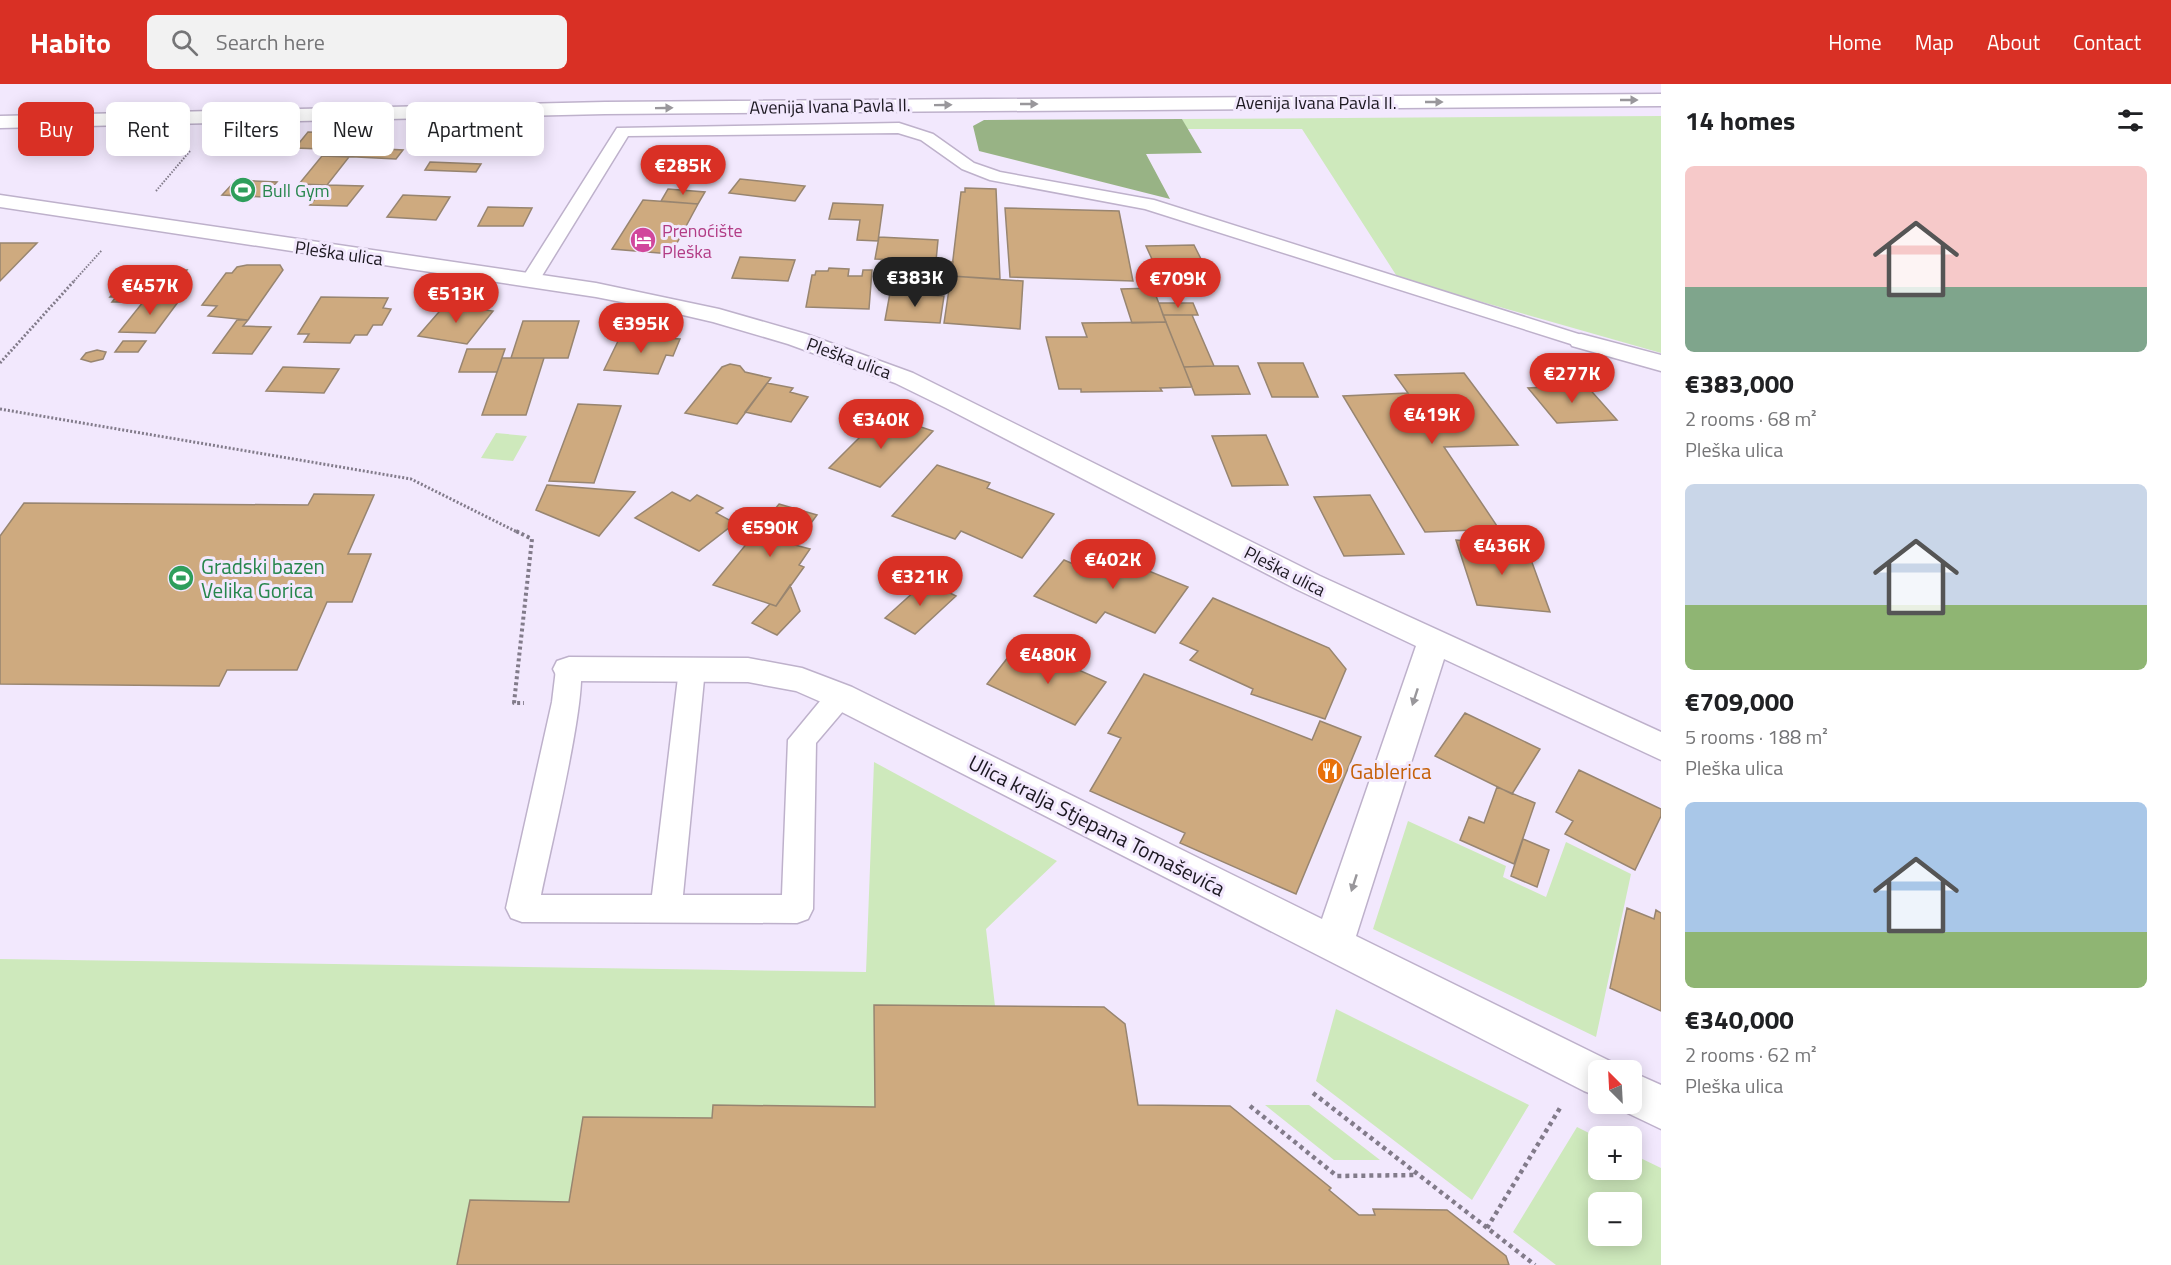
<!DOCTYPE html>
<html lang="en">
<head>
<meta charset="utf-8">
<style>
	body { margin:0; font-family:"Titillium Web",sans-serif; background:#f2f2f2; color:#202124; height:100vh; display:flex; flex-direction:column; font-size:22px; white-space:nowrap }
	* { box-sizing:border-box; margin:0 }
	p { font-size:20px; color:#757577 }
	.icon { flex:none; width:33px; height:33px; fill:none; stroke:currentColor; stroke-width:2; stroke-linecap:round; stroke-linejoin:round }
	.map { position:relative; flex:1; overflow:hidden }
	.drawer { display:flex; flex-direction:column; background:#fff; width:510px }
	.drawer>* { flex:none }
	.top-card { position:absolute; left:18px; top:18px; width:570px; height:54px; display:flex; gap:12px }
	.needle { width:39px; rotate:336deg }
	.controls { position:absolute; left:1588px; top:976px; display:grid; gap:12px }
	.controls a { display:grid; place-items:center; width:54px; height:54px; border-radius:9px; background:#fff; box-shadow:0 3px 15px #0003; font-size:30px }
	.price { position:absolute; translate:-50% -51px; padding:0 14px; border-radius:21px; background:#d93025; color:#fff; font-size:20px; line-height:39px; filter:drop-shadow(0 2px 3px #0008) }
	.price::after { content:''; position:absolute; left:50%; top:36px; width:18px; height:14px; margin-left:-9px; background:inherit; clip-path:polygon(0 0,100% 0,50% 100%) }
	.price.active { background:#222; color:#fff }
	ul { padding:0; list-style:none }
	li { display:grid; align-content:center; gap:12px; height:318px; padding:0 24px }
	li span { display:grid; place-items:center; height:186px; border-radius:9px; color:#555 }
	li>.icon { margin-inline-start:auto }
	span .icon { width:108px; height:108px; fill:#fffc; stroke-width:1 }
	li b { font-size:26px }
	h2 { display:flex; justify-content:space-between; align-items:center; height:72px; padding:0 24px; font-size:26px }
	.chip { padding:0 21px; border-radius:9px; background:#fff; box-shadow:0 3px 15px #0003; font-size:21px; line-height:54px }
	.chip.active { background:#d93025; color:#fff }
	header { display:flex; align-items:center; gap:36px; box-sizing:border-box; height:84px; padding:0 30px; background:#d93025; color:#fff }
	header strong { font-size:28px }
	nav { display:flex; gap:33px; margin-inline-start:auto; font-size:21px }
	.search { width:420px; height:54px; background:#f2f2f2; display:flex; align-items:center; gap:15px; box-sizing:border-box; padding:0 21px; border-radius:9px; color:#757577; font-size:22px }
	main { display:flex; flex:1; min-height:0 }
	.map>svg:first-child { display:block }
</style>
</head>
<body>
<header>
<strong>Habito</strong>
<div class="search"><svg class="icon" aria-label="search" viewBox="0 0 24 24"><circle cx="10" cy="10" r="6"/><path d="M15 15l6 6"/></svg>Search here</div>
<nav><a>Home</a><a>Map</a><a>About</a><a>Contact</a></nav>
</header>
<main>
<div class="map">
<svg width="1661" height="1181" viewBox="0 0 1661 1181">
	<rect width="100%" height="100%" fill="#f2e8fd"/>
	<!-- green -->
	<path fill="#cee9bc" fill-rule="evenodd" d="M1661,32V269L1398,194L1302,45H1187L1182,35Z
		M496,349L527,352L513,377L481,374Z
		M874,678L1057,777L986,845L995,922L875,1023L712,1034L583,1033L569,1118L471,1116L457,1181H0V875L866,888Z
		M1408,737L1506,782L1503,793L1546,813L1566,758L1631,790L1596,953L1373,845Z
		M1336,925L1529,1021L1472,1116L1316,997Z
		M1265,1021H1309L1380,1076H1334Z
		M1577,1043L1599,1054V1086H1632V1070L1661,1084V1181H1556L1513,1148ZM1599,1119H1632V1152H1599Z"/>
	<!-- forest -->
	<path fill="#98b385" d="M1182,35L1202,69L1146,70L1170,115L979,67L973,42L984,36Z"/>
	<!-- building -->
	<path fill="#ceaa7f" stroke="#988570" stroke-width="1.5" d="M308,48L335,49L323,65L295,64Z
		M345,63L403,66L396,75L338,72Z
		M322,72L349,73L327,101L299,100Z
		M430,78L481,80L476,88L425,86Z
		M740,95L805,102L795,117L729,109Z
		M236,96L277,98L263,113L222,111Z
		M327,101L363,102L347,122L310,121Z
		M965,104L996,105L1000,195L951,192L961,108H965Z
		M668,105L705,108L698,120L661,117Z
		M403,111L450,113L436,136L387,133Z
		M643,116L698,120L671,170L612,165Z
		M833,119L883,121L878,157L857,156L860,136L829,135Z
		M488,123L532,124L523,142H478Z
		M1005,124L1119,127L1133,197L1010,193Z
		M879,153L938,156L936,177L875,175Z
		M0,159H37L0,197Z
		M1194,161L1210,193L1161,195L1146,162Z
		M740,173L795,176L788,197L732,194Z
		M936,177L953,178L949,203L933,202Z
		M247,181H280L283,186L248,236L208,232L217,222L202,221L226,189H232L237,183Z
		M829,184L849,185L848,192H862L863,186H872L869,225L806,223L812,191H815L816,187H828Z
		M134,185L187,186L166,214H151L147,218H112L116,213H110Z
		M951,192L1023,197L1020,245L944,239Z
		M1153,204L1166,238L1132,239L1121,205Z
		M890,209L944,212L940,239L885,236Z
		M321,213L388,214L383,224L391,225L382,241H373L367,251H355L350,259L304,258L309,250H298Z
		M151,214H181L155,249L119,248L143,218Z
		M1159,219H1193L1198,231H1163Z
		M445,221L493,227L467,260L418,252Z
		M1163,231H1192L1214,282L1184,283Z
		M237,236H248L243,242L271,243L252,270L213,269Z
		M523,237H579L568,274H511Z
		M1166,238L1192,303L1160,304L1162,307L1081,308V305H1059L1046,253H1087L1082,239Z
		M621,251L680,255L673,272L666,271L658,290L604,286Z
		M123,257H146L138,268H115Z
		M467,265H505L497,288H459Z
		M97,266L106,268L103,275L91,278L81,275L86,269Z
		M502,274H544L526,331H482Z
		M1258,279H1303L1318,313H1272Z
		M730,280L740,282L745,288L771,294L737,340L685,329L722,283Z
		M1214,282H1238L1250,310L1195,311L1184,283Z
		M283,283L339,285L324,309L266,307Z
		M1464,289L1518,361L1444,363L1499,445L1425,448L1343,312L1408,309L1395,291Z
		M767,299L793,304L790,308L808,313L791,338L745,328Z
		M1586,301L1617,336L1557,339L1528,304Z
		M578,320L621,322L594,399L549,397Z
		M865,322L884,329L864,349L844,341Z
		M883,330L933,347L880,403L829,384Z
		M1266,351L1288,401L1232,402L1212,352Z
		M937,381L990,399L987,404L1054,430L1022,474L961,447L955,455L892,432Z
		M547,401L635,408L599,452L536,426Z
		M672,408L690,417L697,411L723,424L716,429L735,439L699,467L635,434Z
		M314,410L374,411L348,470H371L352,518H327L297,586H227L219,602L0,600V452L24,419L308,421Z
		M1370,411L1404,470L1344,472L1314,413Z
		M779,420L817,431L795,461L810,465L799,481L804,483L776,522L713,501Z
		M1456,456L1526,462L1550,528L1477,521Z
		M1098,459L1144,477L1139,483L1188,503L1155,549L1105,528L1096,539L1034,512L1064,476L1085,485L1095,474L1088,471Z
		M926,497L956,512L915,550L885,534Z
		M790,501L800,527L777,551L752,539L770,520L776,522Z
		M1213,514L1329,564L1346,585L1325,635L1251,610L1253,605L1190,576L1198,567L1180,559Z
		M1031,565L1106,598L1075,641L987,600L1013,567L1025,572Z
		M1144,590L1312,656L1320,637L1361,653L1296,810L1180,759L1185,749L1090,707L1121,654L1108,649Z
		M1465,629L1540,665L1512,710L1435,672Z
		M1579,686L1661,725V732L1635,786L1565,750L1573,737L1556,728Z
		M1497,703L1535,719L1514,780L1460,756L1469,733L1484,739Z
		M1523,755L1549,766L1537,803L1511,792Z
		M1627,824L1654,835L1656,826L1661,829V927L1610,904Z
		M874,921L1104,923L1125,940L1138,1021L1230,1022L1331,1104L1329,1106L1359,1131H1375L1373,1125L1447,1126L1506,1172L1509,1181H457L470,1116L569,1118L583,1033L712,1034L713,1021L875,1023Z"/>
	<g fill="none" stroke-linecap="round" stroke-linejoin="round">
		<!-- service casing -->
		<g stroke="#beb1cb" stroke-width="3">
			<path id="service" d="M899,39L933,50L974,79L1000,88L1154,116L1588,253L1591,257L1588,261H1574L1145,125L990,96L962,85L921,56L898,49L628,52L537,200H523L521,196L617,44Z
				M569,575L579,578C591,601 548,774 541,811H652L679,585L682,578L692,575L702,578L705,585L683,811H782L788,656L830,605L840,602L850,605L854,612L850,619L816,659L813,825L808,835L797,839L522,838L511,834L506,824L552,618L556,585L559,578Z"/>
		</g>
		<!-- minor casing -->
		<g stroke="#beb1cb" stroke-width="3">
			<path id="minor" d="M0,111L596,199L719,225L806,250L913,289L1320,492L1661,648V676L1444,575L1356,852L1614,979L1618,987H1599V1013L1584,1007L828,621L796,607L748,598L569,597L557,593L553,585L557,577L569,573L748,574L802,584L852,603L1322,835L1416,562L1298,506L946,324L895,299L788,260L713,238L657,225L596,213L0,123Z
				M1581,250L1661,271V287L1572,262L1569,257L1572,252Z
				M1632,988L1661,1001V1045L1617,1024L1615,1020H1632Z"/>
		</g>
		<!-- primary casing -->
		<g stroke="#beb1cb" stroke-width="3">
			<path id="primary" d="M1661,10V22L605,30L0,44V32L605,18Z"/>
		</g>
		<!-- path-far3 -->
		<path stroke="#827b8a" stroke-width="2" stroke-dasharray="1.5 1.5" stroke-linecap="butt" d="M156,107L190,67
			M74,197L102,166"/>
		<!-- path-far2 -->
		<path stroke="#827b8a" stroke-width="3" stroke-dasharray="2 2" stroke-linecap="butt" d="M0,279L75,196
			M0,325L411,395L519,449"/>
		<!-- path-far1 -->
		<path stroke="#827b8a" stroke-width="4" stroke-dasharray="3 3" stroke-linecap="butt" d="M516,447L532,455L514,619H524"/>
		<!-- path -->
		<path stroke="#827b8a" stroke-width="4.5" stroke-dasharray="4 4" stroke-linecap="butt" d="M1313,1009L1535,1181
			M1250,1022L1337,1092L1417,1091
			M1487,1144L1560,1024"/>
		<!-- service -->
		<use href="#service" fill="#fff" fill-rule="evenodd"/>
		<!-- minor -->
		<use href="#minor" fill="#fff" fill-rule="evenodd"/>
		<!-- primary -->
		<use href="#primary" fill="#fff" fill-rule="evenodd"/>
	</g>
	<!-- one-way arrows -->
	<defs><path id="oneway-solid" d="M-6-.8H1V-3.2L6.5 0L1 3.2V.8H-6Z" transform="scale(1.5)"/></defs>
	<g fill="#99979b">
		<use href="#oneway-solid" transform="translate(1629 16)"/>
		<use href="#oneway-solid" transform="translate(1434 18)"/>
		<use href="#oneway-solid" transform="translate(1029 20)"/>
		<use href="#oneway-solid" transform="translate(943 21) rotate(-1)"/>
		<use href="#oneway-solid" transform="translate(664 24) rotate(-1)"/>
		<use href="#oneway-solid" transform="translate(1415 613) rotate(108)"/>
		<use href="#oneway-solid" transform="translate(1354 799) rotate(108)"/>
	</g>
	<!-- icons -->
	<defs>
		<g id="stadium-disc" transform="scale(1.35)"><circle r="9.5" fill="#2e9e5b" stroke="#f2e8fd"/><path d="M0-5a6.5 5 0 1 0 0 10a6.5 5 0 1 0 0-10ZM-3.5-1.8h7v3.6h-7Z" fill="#fff"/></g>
		<g id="hotel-disc" transform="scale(1.35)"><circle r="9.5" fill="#d1479c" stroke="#f2e8fd"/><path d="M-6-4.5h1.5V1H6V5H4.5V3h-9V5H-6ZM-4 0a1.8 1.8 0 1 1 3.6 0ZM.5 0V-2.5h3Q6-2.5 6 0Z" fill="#fff"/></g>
		<g id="restaurant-disc" transform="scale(1.35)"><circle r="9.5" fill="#e8710a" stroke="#f2e8fd"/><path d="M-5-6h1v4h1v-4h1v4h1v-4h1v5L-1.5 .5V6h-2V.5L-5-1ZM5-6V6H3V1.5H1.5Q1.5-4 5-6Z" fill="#fff"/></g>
	</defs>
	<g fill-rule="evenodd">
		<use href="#stadium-disc" x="243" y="106"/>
		<use href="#hotel-disc" x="643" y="156"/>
		<use href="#stadium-disc" x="181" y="494"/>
		<use href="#restaurant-disc" x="1330" y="687"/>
	</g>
	<g text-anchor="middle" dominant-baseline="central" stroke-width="6" stroke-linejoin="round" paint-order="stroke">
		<!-- far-street labels -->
		<g font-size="18" fill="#1c1821" stroke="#f2e8fd">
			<text x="1316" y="18">Avenija Ivana Pavla II.</text>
			<text transform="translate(830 22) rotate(-1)">Avenija Ivana Pavla II.</text>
			<text transform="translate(339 169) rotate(8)">Pleška ulica</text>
			<text transform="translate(849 274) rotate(20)">Pleška ulica</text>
			<text transform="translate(1285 487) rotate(27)">Pleška ulica</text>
		</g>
		<!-- far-leisure labels -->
		<g font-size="18" fill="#27864d" stroke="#f2e8fd" text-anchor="start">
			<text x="262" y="106">Bull Gym</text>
		</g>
		<!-- far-hotel labels -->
		<g font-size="18" fill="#b23c85" stroke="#f2e8fd" text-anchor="start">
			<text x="662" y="146">Prenoćište<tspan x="662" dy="21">Pleška</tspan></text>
		</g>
		<!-- leisure labels -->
		<g font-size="21" fill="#27864d" stroke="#f2e8fd" text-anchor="start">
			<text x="201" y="482">Gradski bazen<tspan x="201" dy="24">Velika Gorica</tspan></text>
		</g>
		<!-- food labels -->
		<g font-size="21" fill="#c56008" stroke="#f2e8fd" text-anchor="start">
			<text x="1350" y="687">Gablerica</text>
		</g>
		<!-- street labels -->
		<g font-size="21" fill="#1c1821" stroke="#f2e8fd">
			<text transform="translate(1097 741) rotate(27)">Ulica kralja Stjepana Tomaševića</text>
		</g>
	</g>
</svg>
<div class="controls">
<a><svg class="needle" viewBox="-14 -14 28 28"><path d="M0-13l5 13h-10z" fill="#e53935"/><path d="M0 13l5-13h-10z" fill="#757577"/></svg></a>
<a>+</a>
<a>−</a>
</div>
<b class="price" style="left:683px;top:112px">€285K</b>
<b class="price active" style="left:915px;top:224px">€383K</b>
<b class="price" style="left:1178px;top:225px">€709K</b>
<b class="price" style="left:150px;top:232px">€457K</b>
<b class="price" style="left:456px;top:240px">€513K</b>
<b class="price" style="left:641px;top:270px">€395K</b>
<b class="price" style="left:1572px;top:320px">€277K</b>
<b class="price" style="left:1432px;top:361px">€419K</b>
<b class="price" style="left:881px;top:366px">€340K</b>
<b class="price" style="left:770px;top:474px">€590K</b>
<b class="price" style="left:1502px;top:492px">€436K</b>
<b class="price" style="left:1113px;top:506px">€402K</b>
<b class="price" style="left:920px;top:523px">€321K</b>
<b class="price" style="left:1048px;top:601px">€480K</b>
<div class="top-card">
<a class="chip active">Buy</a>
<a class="chip">Rent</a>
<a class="chip">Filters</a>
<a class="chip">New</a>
<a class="chip">Apartment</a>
</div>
</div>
<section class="drawer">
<h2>14 homes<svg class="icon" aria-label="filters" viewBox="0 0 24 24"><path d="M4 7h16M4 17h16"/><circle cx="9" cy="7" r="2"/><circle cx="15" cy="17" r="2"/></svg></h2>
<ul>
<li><span style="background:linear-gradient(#f6c9c9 65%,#7fa58c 0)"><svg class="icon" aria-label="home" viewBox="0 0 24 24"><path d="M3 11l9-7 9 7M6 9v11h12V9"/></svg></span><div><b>€383,000</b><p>2 rooms · 68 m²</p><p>Pleška ulica</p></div></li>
<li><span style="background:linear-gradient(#c9d6e8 65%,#8fb573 0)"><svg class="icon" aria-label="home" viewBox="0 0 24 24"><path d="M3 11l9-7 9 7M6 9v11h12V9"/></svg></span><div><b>€709,000</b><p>5 rooms · 188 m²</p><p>Pleška ulica</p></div></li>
<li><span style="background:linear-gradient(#a9c7e8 70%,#8fb573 0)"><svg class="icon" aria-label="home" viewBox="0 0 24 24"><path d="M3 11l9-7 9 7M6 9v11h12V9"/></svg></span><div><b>€340,000</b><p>2 rooms · 62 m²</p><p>Pleška ulica</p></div></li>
</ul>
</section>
</main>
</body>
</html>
